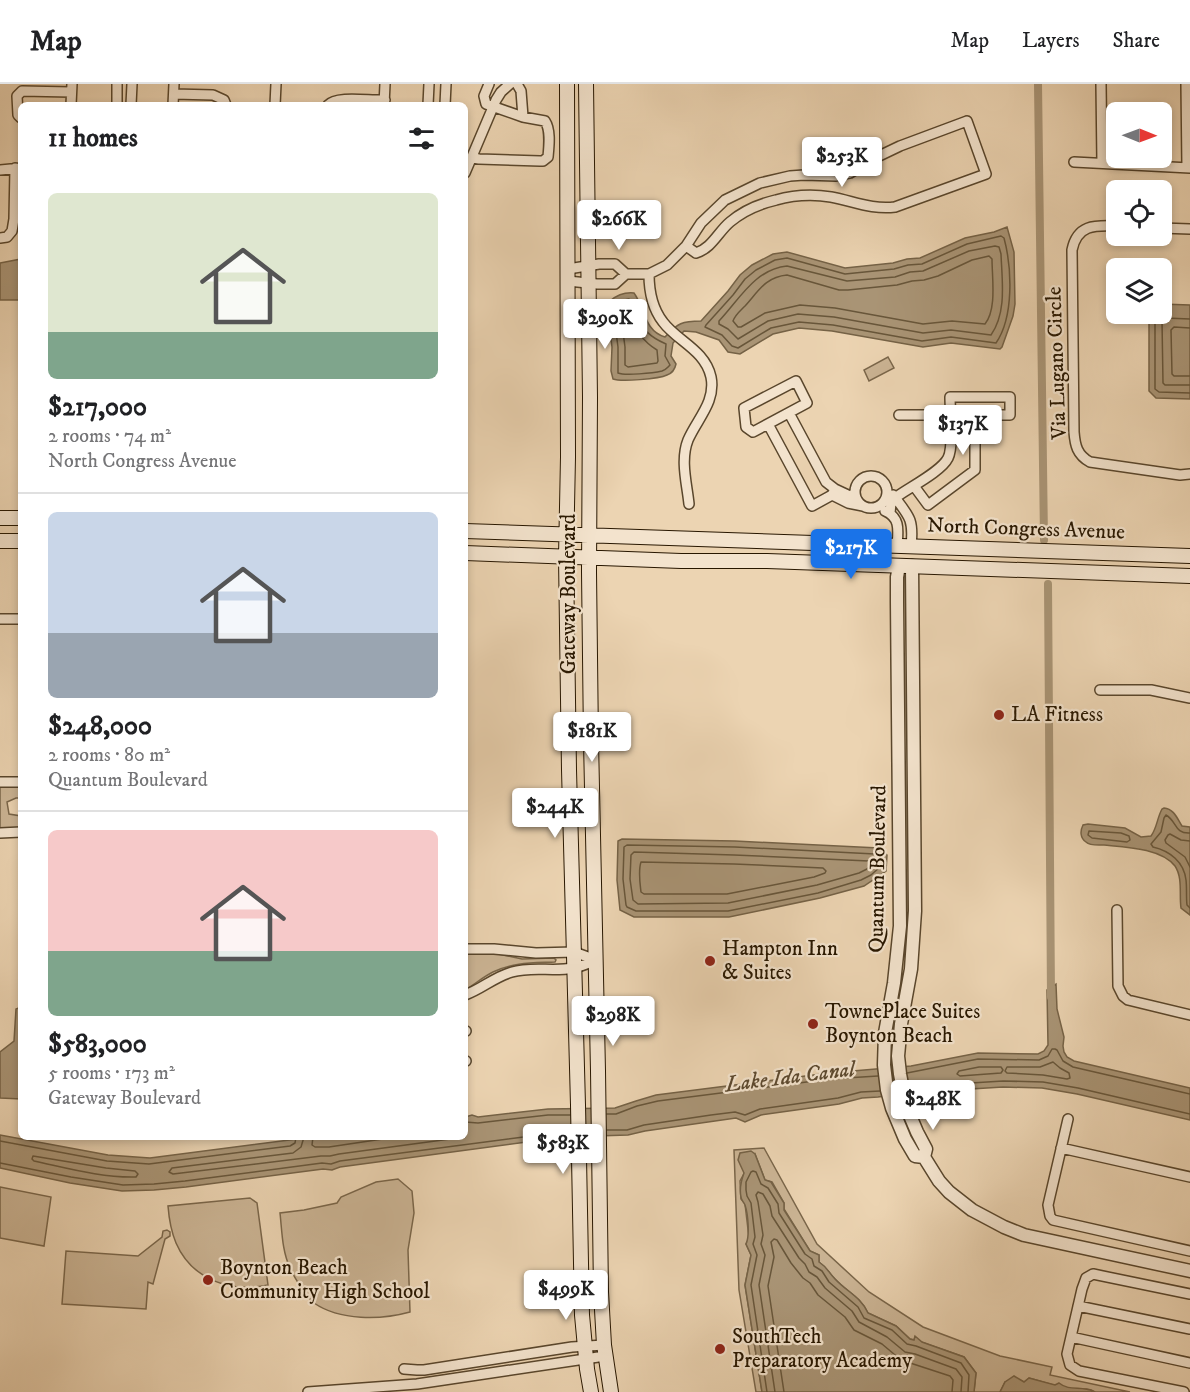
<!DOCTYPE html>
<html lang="en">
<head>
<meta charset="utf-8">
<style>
	body { margin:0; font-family:"IM FELL DW Pica",serif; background:#f6f6f6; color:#202124; height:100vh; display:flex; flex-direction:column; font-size:22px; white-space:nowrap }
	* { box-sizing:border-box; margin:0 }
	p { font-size:20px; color:#757577 }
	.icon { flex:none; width:33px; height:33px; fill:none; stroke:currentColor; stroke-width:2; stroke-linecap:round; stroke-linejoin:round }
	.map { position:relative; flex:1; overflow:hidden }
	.details { position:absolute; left:18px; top:18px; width:450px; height:1038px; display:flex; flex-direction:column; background:#fff; border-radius:9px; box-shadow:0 3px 9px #0003 }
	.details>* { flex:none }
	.needle { width:39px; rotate:91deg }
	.tools { position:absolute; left:1106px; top:18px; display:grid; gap:12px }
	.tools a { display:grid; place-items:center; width:66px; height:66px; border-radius:9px; background:#fff; box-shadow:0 3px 9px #0003; font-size:30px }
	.price { position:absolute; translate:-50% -51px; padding:0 14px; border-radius:6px; background:#fff; color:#222; font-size:20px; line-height:39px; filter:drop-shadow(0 2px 3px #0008) }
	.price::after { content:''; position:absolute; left:50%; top:36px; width:18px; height:14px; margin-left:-9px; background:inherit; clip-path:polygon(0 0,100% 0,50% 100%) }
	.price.current { background:#1a73e8; color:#fff }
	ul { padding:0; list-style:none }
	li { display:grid; align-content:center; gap:12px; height:318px; padding:0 30px }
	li+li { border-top:2px solid #e0e0e0 }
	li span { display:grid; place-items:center; height:186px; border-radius:9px; color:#555 }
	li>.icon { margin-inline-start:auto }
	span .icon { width:108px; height:108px; fill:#fffc; stroke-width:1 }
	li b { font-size:26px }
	h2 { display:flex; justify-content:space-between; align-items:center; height:72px; padding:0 30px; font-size:26px }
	header { display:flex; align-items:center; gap:36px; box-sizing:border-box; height:84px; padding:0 30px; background:#fff; border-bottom:2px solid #e0e0e0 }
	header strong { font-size:28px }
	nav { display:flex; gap:33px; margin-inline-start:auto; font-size:21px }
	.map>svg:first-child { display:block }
</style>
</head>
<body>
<header>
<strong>Map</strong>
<nav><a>Map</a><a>Layers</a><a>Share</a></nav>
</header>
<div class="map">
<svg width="1190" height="1308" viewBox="0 0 1190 1308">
	<rect width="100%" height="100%" fill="#ecd4b2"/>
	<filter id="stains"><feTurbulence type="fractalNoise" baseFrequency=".00333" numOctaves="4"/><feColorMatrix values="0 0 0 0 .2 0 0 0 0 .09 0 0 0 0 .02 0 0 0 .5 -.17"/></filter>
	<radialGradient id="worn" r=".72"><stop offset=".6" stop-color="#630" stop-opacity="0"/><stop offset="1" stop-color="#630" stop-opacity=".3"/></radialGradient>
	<!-- green -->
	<path fill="#cbb494" stroke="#7a664a" stroke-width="1.5" d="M618,133L646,134V147L618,146Z
		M888,273L894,284L869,297L864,286Z
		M0,703H21V714H16L7,718L9,730L21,732V744H0Z
		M465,870H498L522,875L554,874L556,876L555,878C534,879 513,878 493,888C483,893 475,900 465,906Z
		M764,1064L817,1160L869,1208L923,1243L1000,1272L1052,1283L1050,1291L1130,1308H1095C1086,1302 1077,1307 1067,1305C1054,1302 1042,1297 1029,1294L1024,1298L1018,1295L1005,1298L1000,1308H974L976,1289L964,1273L921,1258L915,1253L914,1256L910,1255L896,1242L868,1229C860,1212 847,1208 835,1195C828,1188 828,1184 819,1178V1171L810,1167L784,1125V1119L772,1098L765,1096L755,1070L740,1097L741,1115L745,1120L749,1154L746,1160L751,1171L745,1201L762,1308H756L739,1206L734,1066Z
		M398,1095L412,1107L414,1129L408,1166L410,1228C381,1236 340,1237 314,1219C307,1214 294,1193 290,1184C282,1167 282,1147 280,1129L304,1126L337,1119L341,1113L376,1098Z
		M0,1103L51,1113L44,1162L0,1154Z
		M250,1114L257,1119L268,1201C231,1209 192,1196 176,1159C171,1147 169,1135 168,1122Z
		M167,1146L170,1148V1152L165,1155L153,1200L148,1198L146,1225L62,1220L66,1167L138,1172L162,1153L163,1147Z"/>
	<!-- water -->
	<path fill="#a99475" stroke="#756246" stroke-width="1.5" d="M1007,143L1014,168L1015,220L1013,232L1002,263L1000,265L951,259L923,263L832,247L799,244L773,250L740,270L728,268L719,256L696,248L684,247L673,259L671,272L676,280C675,285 673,289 667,291C659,295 621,298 613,295L611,287L612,263L608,233L610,217C617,211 624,208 634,209C645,224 644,247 665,253C678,239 682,237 701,237L728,207L740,191L752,181L773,170L787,168L845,184L893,179L907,175L920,174L965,154L994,148Z
		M21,175V216H0V179Z
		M1161,220L1190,221V315L1156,314L1149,307V230H1161Z
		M1164,724C1174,725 1177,734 1182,742L1190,743V831L1181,824C1179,811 1183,794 1175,782C1161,764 1125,763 1104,761C1098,761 1090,762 1086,758C1080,754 1080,747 1083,741L1088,740L1125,744L1141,753L1151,752C1157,744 1157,734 1162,725Z
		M622,755L735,757L879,764L887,771L886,787L864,802L820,814L729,833H634L620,826L617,796L618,757Z
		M1056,900L1057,925L1064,953L1063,962L1064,968L1067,973L1074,977L1190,1004V1036L1077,1010L1042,1004L1003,1003L939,1007L929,1006L878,1013L862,1014L839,1020L761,1031L745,1038L736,1034L645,1047L628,1051L564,1053L340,1083L332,1086L323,1085L186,1103L154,1106L122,1107L70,1099L0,1084V1051L108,1071L150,1074L313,1053H465V1033L472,1031L478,1033L548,1025L615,1024L636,1017L656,1011L829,989L911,982L978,969L1038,970L1044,967L1048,961L1047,906Z
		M21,923V1015L0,1014V968L14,957L16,925Z
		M751,1067L755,1070L765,1096L771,1098L784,1119V1126L810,1167L819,1171V1178C828,1184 828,1188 835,1195C847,1208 860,1212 868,1229L896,1242L910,1255L914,1256L915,1252L922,1258L964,1273L976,1289L974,1308H762L745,1201L751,1171L746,1160C750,1152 748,1130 745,1121C744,1118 741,1116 741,1113C739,1104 741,1097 744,1089L738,1076L740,1069Z
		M1014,1292L1024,1298L1029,1294L1055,1301L1059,1299C1070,1308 1082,1301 1095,1308H1000L1005,1298Z"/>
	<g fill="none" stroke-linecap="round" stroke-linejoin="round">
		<!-- shore -->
		<path stroke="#68563a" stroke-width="1.5" d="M1001,152L1004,154C1012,184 1014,233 996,259L951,253L922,257L833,241L799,238L771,244L738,264L732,262L722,251L705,243L706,241L733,211L745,195L756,186L775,176L787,174L845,190L894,185L908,181L922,180L967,160Z
			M995,162L999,163L1001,170C1002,197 1007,228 991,251L951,246L923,249L834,233L798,230L768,237L738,255L728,245L719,240V237C739,216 755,185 787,182L847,197L895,193L910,188L923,187L969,167Z
			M989,172L992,175C992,194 997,225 985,240L952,237L923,240L835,224L800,221L765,229L741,243H738L733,237C735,231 740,227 745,222C758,208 765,193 787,191L839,206H848L897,201L912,197L924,196L938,192L972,176Z
			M624,216L629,215C634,219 633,222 636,228C642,246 650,253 666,260L665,272L670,281C667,284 667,285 662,287C653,289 625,292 618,289V263L614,233L616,221Z
			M623,226L627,227C633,243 642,257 657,266L658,277L657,279L628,283L625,281V263L621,233Z
			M1155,230V305L1159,308L1190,309
			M1190,235L1165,234L1162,237L1163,299L1165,301H1190
			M1190,244L1174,243L1171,246L1172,290L1174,292H1190
			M1089,747L1121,749L1129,752L1130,756L1127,758L1092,754L1088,751Z
			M1190,749C1174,750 1177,737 1166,731L1164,734L1161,748L1151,760L1153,763C1170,767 1184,778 1186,796C1187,804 1186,813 1187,821L1190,824
			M1190,757L1181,756L1170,750L1168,751L1165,756L1166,759L1185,773L1190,783
			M627,761L735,763L875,770L880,774V783L871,791L861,796L818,809L728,827H636L627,823L626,821L623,795L624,763Z
			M634,768L734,771L869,777L872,780L867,785L859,789L817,801L728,819L638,820L633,816L630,795L631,771Z
			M641,778L734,780L823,784L826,787L825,789L814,793L727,810H644L641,808C640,799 638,787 641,778Z
			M1053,978L1060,984L1069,989L1070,994L1067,995L1043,991L1007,989L1005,987L1007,983H1040Z
			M979,983H1001L1003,986L1001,989L960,992L957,990L959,987Z
			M907,989L978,975L1039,976L1048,972L1052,965H1055L1057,966L1063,977L1073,983L1190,1010
			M910,1003L928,1000L939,1001L1003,997L1043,998L1078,1004L1190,1030
			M607,1030H616L637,1022L658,1017L830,995L878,992
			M465,1038L478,1039L548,1031H570
			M607,1046H627L644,1041L711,1031L735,1028L745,1031L760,1025L838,1014L861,1008L880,1007
			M304,1053L301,1063L293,1069L172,1084L169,1088L173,1090L321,1072H330L339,1070L465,1053
			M313,1053L312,1061L315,1063H329L396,1053
			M0,1057L107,1077L149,1080L290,1062L295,1059L296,1053
			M33,1072L106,1084L135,1087L138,1090L136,1093C102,1094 67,1084 34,1077L32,1075Z
			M0,1079L71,1093L123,1101L154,1100L185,1097L322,1079L331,1080L340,1077L570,1047
			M767,1308L751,1201L757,1171L753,1160L755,1153L751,1119L747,1112L746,1106V1098L751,1088L753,1087L756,1088L761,1100L768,1104L778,1120L779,1129L805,1170L812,1175L814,1182L822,1187L829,1198L858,1223L864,1234L892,1246L907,1260L916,1262L961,1279L969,1291L968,1308
			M775,1308L759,1201L765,1171L761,1160L763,1151L758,1118L756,1111L758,1108L763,1110L770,1122L772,1132L799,1174L805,1180L809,1188L817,1193L825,1204L852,1227L859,1238L887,1253L905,1268L915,1270L956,1285L962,1293L961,1308
			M784,1308L768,1202L774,1173L771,1158L774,1155L777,1156L791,1179L803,1194L810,1199L818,1211L845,1233L854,1246L882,1260L901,1276L950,1292L953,1296L952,1308"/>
		<!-- canal -->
		<path stroke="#a99475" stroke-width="8" d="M1038,0L1044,456
			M1048,500L1051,913"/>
		<!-- minor casing -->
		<g stroke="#59462c" stroke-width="12">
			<path id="minor" d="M117,0V21
				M517,0L521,7L523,33
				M1101,0L1102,79
				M1186,0L1187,84
				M174,10L213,11L224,16L226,21
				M71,21L72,0
				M131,21L132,0
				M173,21L174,0
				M275,21L276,0
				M328,21C337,11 370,17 385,16
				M384,21L385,0
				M428,21L429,0
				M445,21L446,0
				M21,34L18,31L17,12L22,7L71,8
				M473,74L479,75L540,77H543L548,73C549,62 551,46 545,37L523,33L486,20L484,12L489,0
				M1074,78L1190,84
				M0,86L21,84
				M465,89L496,16L501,8L510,0
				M1116,142C1094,141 1077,141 1072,166L1074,348C1075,361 1077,371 1090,378L1180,391L1190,390
				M1161,144L1190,145
				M0,154L7,153L12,147L14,135L15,84
				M568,185L599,180H615L626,190
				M649,190C649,208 652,224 663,238C677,257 705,266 711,293C716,318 697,335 688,356C680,376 687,400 689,420
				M568,197L597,200H615L626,190H649L667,181L686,162L696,169C712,164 718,148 730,138C743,127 759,120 776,116C794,111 812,110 831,113C853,117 872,126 895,123L986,90L967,37L900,62L877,73L850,89L836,92L804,91L790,92L760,99L725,116L701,139L686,162
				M796,297L807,319L753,348L746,343L744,324Z
				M789,329L826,398L835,405L850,412L855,409
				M899,331H950
				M768,340L812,422L832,411L835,405
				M855 408a16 16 0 1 1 32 0a16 16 0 1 1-32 0Z
				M832,411L848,419L863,422
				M893,411C909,432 914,435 911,462
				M885,427C901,434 898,447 897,462
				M890,429L891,419L895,414C908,404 941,388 948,374C954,362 950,328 950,313H1010V331H975V386L928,421L914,402
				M0,535H21
				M1100,606H1151L1190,614
				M0,698H21
				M0,749L21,748
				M1117,826L1118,902L1123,912L1128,916L1190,931
				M465,865H494L536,869L574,868L596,876
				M465,911C482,905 494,893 512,888C532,882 553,888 573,884C581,883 589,879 596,876
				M465,947H466
				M465,977H466
				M1068,1035L1048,1121L1050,1132L1053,1136L1190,1167
				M1061,1064L1190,1093
				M1078,1222L1190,1245
				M1071,1253L1190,1279
				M404,1285L417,1286H424L572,1263L604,1261
				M308,1308L417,1300L605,1272
				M1184,1308L1079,1287L1070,1281L1067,1270L1082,1205L1086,1194L1093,1190L1190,1210"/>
		</g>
		<!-- tertiary casing -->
		<g stroke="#59462c" stroke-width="15">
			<path id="tertiary" d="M899,482L897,493V518L900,842L894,899L885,949L884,981L887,1006L892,1024L905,1055L915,1072L924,1073L939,1097L949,1108L972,1126L1004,1143L1024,1151L1190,1187
				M912,482L915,827L911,885L901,940L898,972L900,990L906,1022L917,1048L926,1065L924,1073"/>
		</g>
		<!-- secondary casing -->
		<g stroke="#281700" stroke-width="16">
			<path id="secondary" d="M567,0L568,373L566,473L569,686L578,1021L582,1231L587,1285L591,1308
				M586,0L590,313L589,488L591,657L598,987L601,1208L604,1261L611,1308
				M0,434H21
				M465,447L1190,472
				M0,457H21
				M465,469L681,477H767L1190,492"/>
		</g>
		<!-- minor -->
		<use href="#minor" stroke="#f3e3cd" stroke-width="9"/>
		<!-- tertiary -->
		<use href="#tertiary" stroke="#f3e3cd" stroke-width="12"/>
		<!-- secondary -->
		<use href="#secondary" stroke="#f3e3cd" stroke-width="14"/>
	</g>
	<!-- markers -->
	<g fill="#8f2418" stroke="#f3e3cd" stroke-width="2">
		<circle cx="999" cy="631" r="6"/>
		<circle cx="710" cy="877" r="6"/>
		<circle cx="813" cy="940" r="6"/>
		<circle cx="208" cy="1196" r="6"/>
		<circle cx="720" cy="1265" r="6"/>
	</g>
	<g text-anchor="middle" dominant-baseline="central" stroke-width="4.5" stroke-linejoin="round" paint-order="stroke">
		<!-- street labels -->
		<g font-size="21" fill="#281700" stroke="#f3e3cd">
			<text transform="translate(1057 279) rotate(-92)">Via Lugano Circle</text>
			<text transform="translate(1026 445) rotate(2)">North Congress Avenue</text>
			<text transform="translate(569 510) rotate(-90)">Gateway Boulevard</text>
			<text transform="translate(878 785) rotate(-89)">Quantum Boulevard</text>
		</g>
		<!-- poi labels -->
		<g font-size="21" fill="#281700" stroke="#f3e3cd" text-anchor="start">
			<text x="1011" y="631">LA Fitness</text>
			<text x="722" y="865">Hampton Inn<tspan x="722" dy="24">&amp; Suites</tspan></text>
			<text x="825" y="928">TownePlace Suites<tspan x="825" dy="24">Boynton Beach</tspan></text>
			<text x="220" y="1184">Boynton Beach<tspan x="220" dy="24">Community High School</tspan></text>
			<text x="732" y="1253">SouthTech<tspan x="732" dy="24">Preparatory Academy</tspan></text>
		</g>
		<!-- water labels -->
		<g font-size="22" font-style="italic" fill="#5c492f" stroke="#f3e3cd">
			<text transform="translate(790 993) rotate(-7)">Lake Ida Canal</text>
		</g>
	</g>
	<rect width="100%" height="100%" filter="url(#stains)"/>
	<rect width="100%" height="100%" fill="url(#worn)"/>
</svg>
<div class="tools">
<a><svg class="needle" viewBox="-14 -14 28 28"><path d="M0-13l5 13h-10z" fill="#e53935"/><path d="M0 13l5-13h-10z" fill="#757577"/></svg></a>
<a><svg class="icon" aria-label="locate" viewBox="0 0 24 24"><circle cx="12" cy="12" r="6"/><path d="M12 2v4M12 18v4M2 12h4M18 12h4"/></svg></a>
<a><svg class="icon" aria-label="layers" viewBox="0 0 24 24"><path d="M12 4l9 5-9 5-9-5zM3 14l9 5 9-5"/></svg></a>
</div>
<b class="price" style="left:842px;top:104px">$253K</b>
<b class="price" style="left:619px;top:167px">$266K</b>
<b class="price" style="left:605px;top:266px">$290K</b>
<b class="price" style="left:963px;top:372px">$137K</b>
<b class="price current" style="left:851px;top:496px">$217K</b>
<b class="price" style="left:592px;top:679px">$181K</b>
<b class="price" style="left:555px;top:755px">$244K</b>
<b class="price" style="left:613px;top:963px">$298K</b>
<b class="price" style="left:933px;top:1047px">$248K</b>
<b class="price" style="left:563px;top:1091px">$583K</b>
<b class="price" style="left:566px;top:1237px">$499K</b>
<section class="details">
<h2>11 homes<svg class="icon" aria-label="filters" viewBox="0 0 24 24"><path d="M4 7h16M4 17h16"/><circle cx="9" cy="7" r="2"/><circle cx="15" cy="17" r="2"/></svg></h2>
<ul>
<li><span style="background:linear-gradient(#dfe7d0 75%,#7fa58c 0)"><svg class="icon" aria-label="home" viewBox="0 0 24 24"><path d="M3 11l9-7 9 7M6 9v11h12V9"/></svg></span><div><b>$217,000</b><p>2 rooms · 74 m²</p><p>North Congress Avenue</p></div></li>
<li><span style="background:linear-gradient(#c9d6e8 65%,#9aa5b1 0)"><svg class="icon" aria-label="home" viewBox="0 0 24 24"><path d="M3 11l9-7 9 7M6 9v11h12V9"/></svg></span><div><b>$248,000</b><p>2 rooms · 80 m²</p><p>Quantum Boulevard</p></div></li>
<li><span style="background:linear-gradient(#f6c9c9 65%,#7fa58c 0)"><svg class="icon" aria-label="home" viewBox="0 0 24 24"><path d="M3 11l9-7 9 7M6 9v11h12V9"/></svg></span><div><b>$583,000</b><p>5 rooms · 173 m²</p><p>Gateway Boulevard</p></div></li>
</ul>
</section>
</div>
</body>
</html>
